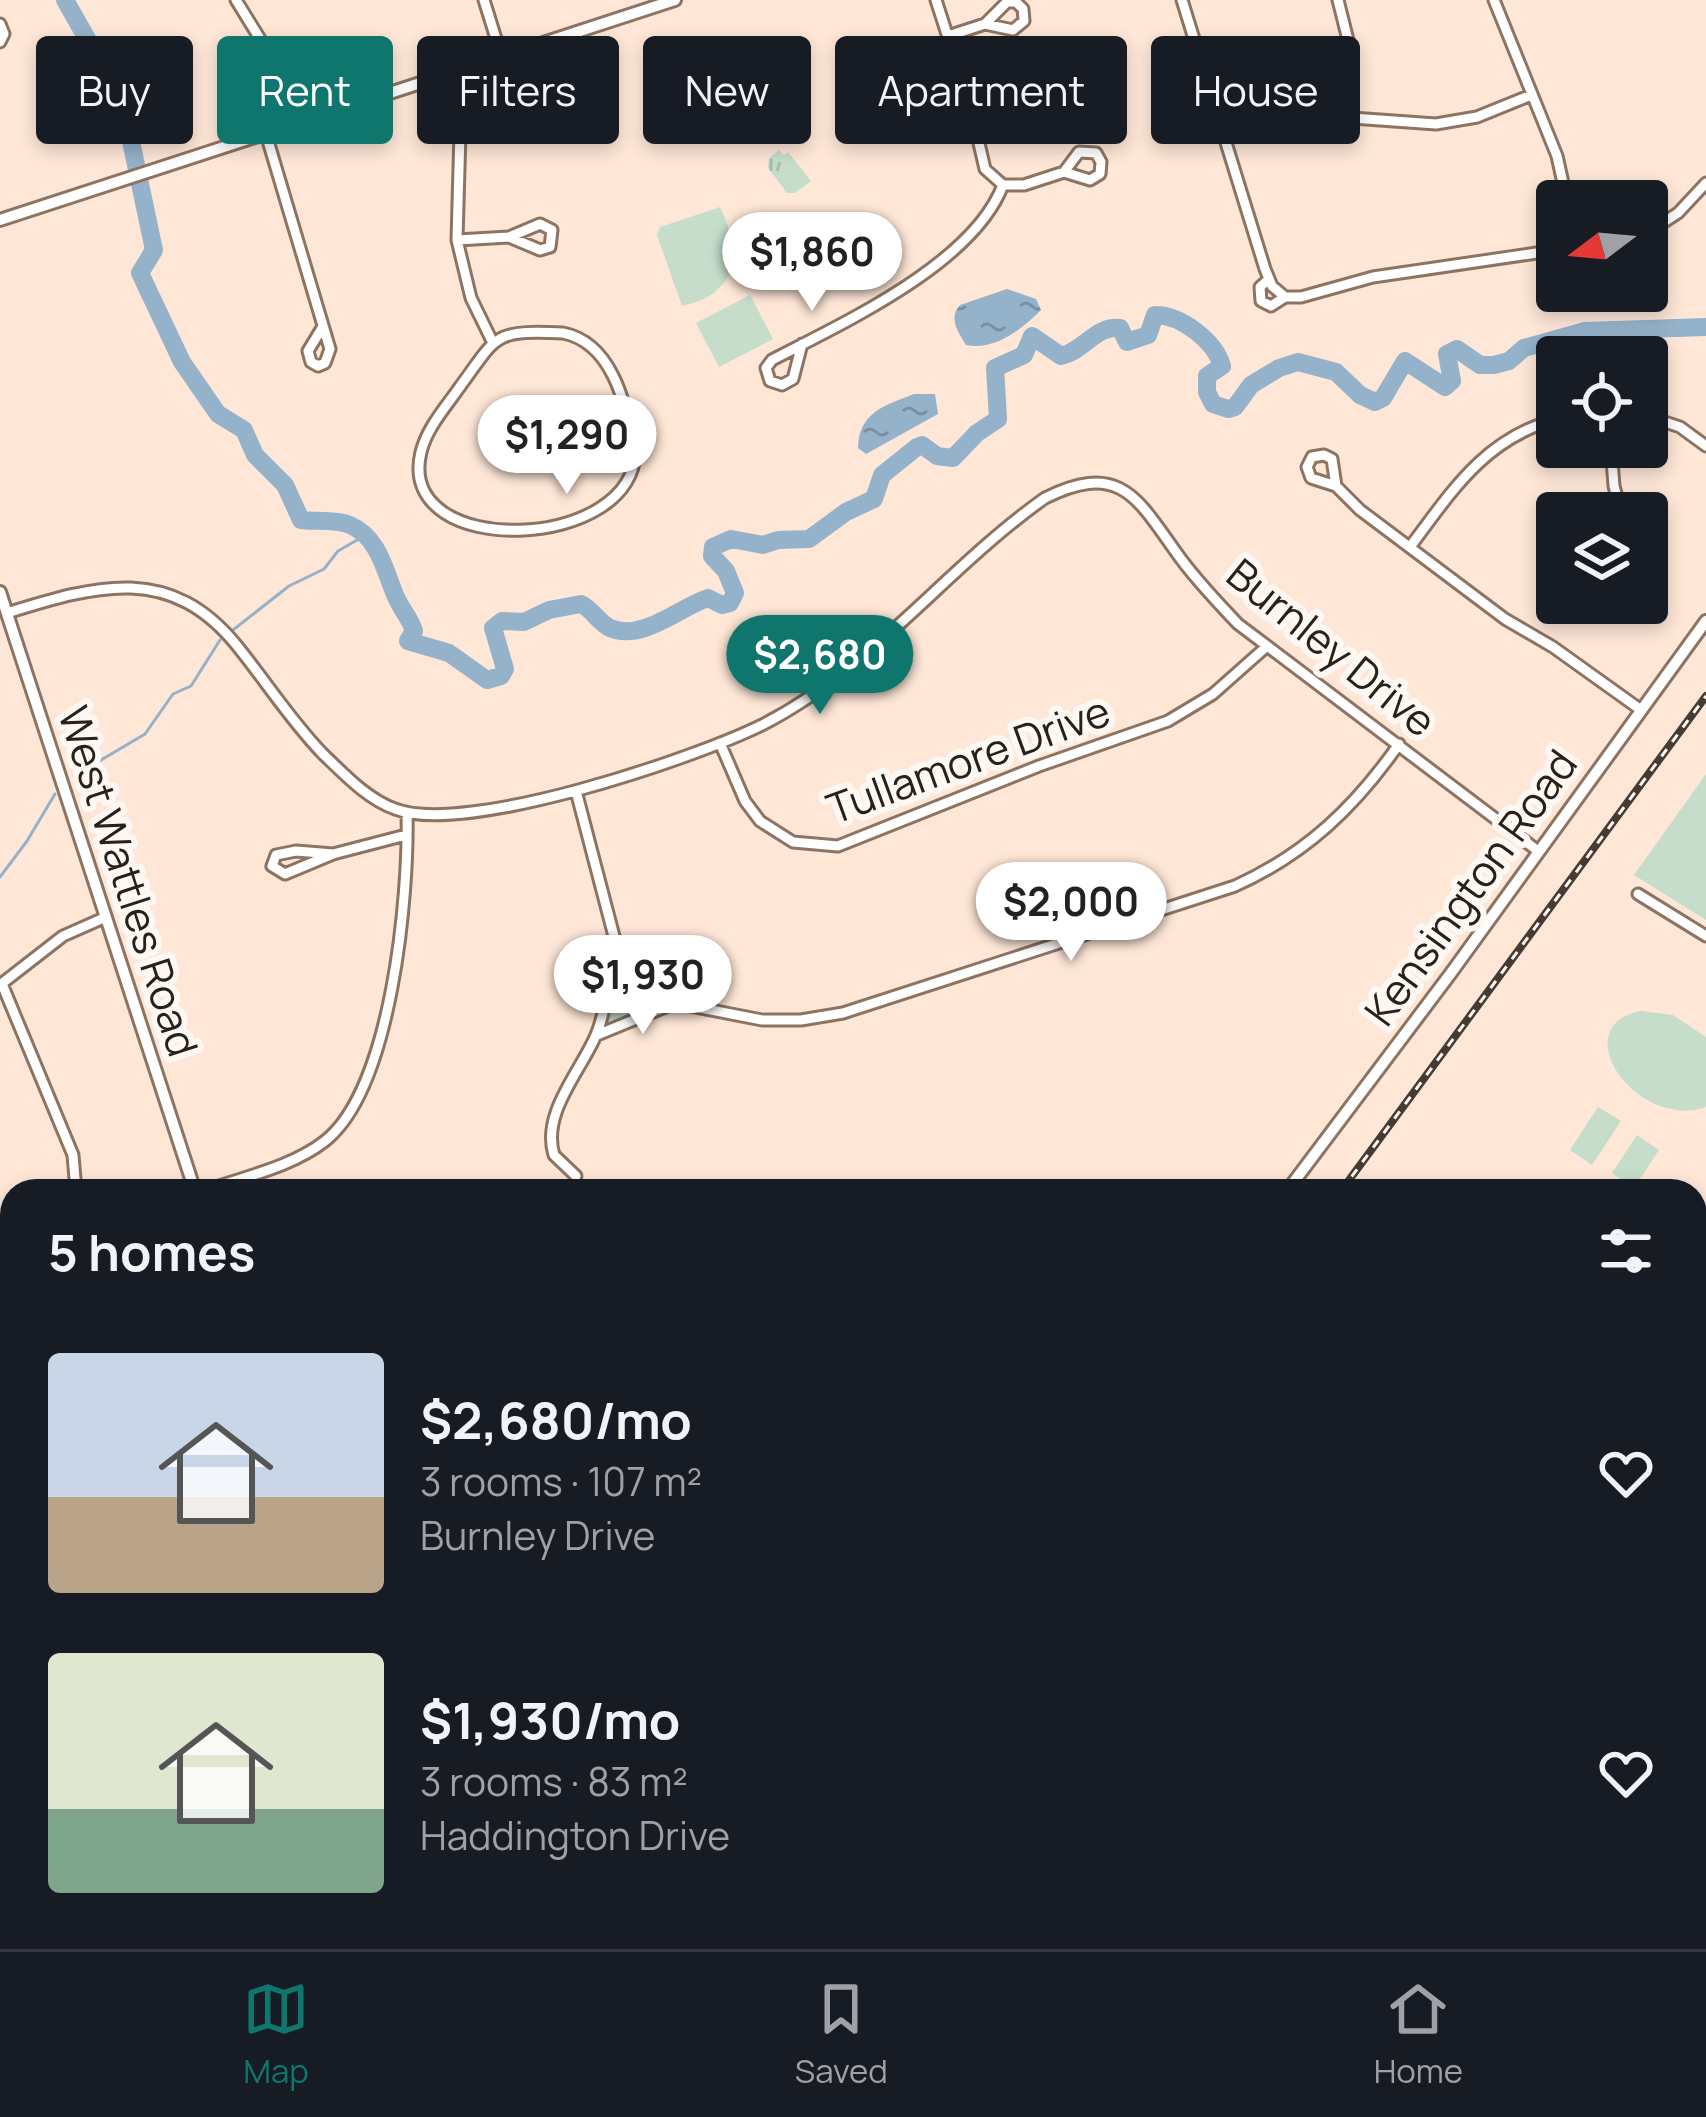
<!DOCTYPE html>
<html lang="en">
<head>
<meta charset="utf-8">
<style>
	body { margin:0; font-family:Manrope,sans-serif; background:#20242c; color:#f1f3f6; height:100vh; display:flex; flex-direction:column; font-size:45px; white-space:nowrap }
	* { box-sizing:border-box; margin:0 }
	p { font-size:39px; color:#9ea1a6 }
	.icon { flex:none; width:66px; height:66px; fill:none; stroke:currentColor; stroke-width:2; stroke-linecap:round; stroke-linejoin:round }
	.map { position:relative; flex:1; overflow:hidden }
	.side { position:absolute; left:0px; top:1179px; width:1707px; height:771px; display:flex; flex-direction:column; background:#171b24; border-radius:36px 36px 0 0; box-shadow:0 6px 18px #0003 }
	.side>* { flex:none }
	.hud { position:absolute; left:36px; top:36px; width:1635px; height:108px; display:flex; gap:24px }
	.needle { width:78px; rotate:254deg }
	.fabs { position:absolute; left:1536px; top:180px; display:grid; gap:24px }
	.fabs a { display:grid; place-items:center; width:132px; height:132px; border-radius:12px; background:#171b24; box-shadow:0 6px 18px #0003; font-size:60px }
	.price { position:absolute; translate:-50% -102px; padding:0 27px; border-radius:42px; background:#fff; color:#222; font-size:39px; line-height:78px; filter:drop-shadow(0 3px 6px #0008) }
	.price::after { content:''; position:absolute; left:50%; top:72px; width:36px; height:27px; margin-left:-18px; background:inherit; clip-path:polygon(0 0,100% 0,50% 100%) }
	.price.on { background:#0f766e; color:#fff }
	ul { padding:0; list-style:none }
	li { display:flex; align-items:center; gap:36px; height:300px; padding:0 48px }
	li span { display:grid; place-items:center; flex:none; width:336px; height:240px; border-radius:12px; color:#555 }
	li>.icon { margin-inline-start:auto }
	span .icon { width:144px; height:144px; fill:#fffc; stroke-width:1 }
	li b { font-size:51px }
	h2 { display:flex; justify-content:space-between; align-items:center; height:144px; padding:0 48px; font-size:51px }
	.chip { padding:0 42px; border-radius:12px; background:#171b24; box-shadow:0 6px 18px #0003; font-size:42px; line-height:108px }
	.chip.on { background:#0f766e; color:#fff }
	.dock { display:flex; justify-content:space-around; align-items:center; height:168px; border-top:3px solid #363941; background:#171b24; font-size:33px; color:#9ea1a6 }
	.dock a { display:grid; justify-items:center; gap:6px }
	.dock .on { color:#0f766e }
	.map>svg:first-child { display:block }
</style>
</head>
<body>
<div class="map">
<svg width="1706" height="1949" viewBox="0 0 1706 1949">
	<defs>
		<pattern id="park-tufts" width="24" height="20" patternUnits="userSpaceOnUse" patternTransform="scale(3)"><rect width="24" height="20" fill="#c5ddca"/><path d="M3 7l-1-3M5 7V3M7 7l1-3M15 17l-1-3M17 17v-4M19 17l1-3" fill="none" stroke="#a9bdad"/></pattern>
		<pattern id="water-ripples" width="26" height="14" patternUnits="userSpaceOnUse" patternTransform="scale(3)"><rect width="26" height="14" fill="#94b2c9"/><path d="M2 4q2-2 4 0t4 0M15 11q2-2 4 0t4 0" fill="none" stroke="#7990a2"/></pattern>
	</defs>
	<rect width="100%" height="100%" fill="#fee7d7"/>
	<!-- grass -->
	<path fill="#c5ddca" d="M720,207C742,252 740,294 682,306L657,235L660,227Z
		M750,295L773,339L719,367L696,323Z
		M1706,774V920L1634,875Z
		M617,957L665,999L608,1024L604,1023Z
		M1641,1011L1673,1015L1706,1037V1107C1637,1131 1563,1026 1641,1011Z
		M1598,1107L1621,1121L1592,1165L1570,1150Z
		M1637,1135L1659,1150L1634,1188L1612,1173Z"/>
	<!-- park -->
	<path fill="url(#park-tufts)" d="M779,150L784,155L788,152L811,181L795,193H787L768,168L769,158Z
		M771,224L819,254L822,260L818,274L804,282L789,276L774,284L766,273L758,276L751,265L766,254L757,238L762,228Z"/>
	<!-- water -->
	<path fill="url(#water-ripples)" d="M1007,289L1036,299L1041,310C1022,329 995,351 966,345C958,332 948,318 960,305Z
		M914,394H935L938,414L866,454L858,448C859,412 884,406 914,394Z
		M1695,1769L1706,1775V1874L1695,1880Z"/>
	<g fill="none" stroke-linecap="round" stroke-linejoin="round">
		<!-- stream -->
		<path stroke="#94b2c9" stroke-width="3" d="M233,630L289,586L324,569L338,551L364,536
			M74,776L145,734L173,694L191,686L220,640
			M0,877L27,841L55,794"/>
		<!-- river -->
		<path stroke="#94b2c9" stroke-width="18" d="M65,0L90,44L128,127L154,250L140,273L182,362L218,414L244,430L255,455L285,485L301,520C316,522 335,519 350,525C379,537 385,572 396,597C401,609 410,618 414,631L408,641L449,653L487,680L501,676L505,669L493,628L502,621L524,622L549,610L581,604C592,609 599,623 610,628C642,642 680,607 708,598L722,605L730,603L735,593L726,571L712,556L713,547L731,539L763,545L778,540L809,539L846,512L874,499L882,475L917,447L922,445L937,456L953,458L977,433L998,419L995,368L1024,355L1032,336L1061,356C1084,351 1096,325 1120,328L1127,342L1148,335L1155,315C1181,315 1215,341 1222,366L1207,376V392L1213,404L1228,409L1235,407L1251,385L1279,368L1298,362L1336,372L1360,395L1375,402L1383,398L1405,361L1445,387L1452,381L1447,354L1457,349L1480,365H1494L1509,361L1524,348L1585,331L1706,327"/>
		<!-- minor casing -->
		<g stroke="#8d7462" stroke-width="15">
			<path id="minor" d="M236,0L294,94L305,122
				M484,0L502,58
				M936,0L971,109L985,169L1003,185H1024L1064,172L1090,180L1100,174L1101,162L1096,153L1079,152L1064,172
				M1182,0L1265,269L1272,286L1285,297
				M1338,0L1352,56L1348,118
				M1494,0L1557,156L1567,201
				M0,24L4,34L0,42
				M948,36L985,24L1013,30L1024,21L1023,9L1016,2H1007L985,24
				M445,77L460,132L457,240L471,298L492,341
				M1222,132L1268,118L1296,114L1436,124L1477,117L1531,95
				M266,134L330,349L325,363L318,366L311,362L308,351L322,328
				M1647,233L1678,213L1706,183
				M457,240L509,237L540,250L550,247L552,230L540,224L509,237
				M1269,279L1260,287L1261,301L1271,306L1285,297
				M1285,297H1301L1373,277L1557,250
				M563,333C613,343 625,404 635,448C640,552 394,562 421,452C427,428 445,408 459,388C498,335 492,330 563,333Z
				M802,344L793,379L782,385L770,381L766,368L772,360C843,323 973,264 1003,185
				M1647,416L1680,427L1706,446
				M1611,447L1614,486L1621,513
				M1336,486L1311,478L1307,467L1312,457L1324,455L1332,459L1336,486L1360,510L1505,619L1553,647L1641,710
				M1647,539L1653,552L1647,562
				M1410,547C1452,491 1485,438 1557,419
				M7,613C97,585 171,563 238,647C267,683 291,721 323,754C344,774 367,799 395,809C465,836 693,759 762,725C872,669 946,568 1045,498C1123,459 1139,502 1181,559C1198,582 1218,603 1238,624L1538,851
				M720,743L745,801L760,821L793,842L838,846L1039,766L1168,721L1213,694L1266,647
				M576,791L616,944L639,972L675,1003
				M333,854L296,851L276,855L272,866L285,874L333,854L406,835
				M1638,894L1706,936
				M2,984L73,1155L76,1191
				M0,985L63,936L106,917
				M597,1035L675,1003L762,1020H801L843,1013L1235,886C1306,854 1355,807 1399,744
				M576,1176L554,1155C541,1113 581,1071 596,1035C608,1007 607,973 616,944
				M204,1191C243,1177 292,1167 325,1141C392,1088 409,895 407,813
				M0,1264L12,1260
				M0,1485L12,1484
				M1695,1498L1706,1503
				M1695,1566L1706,1534
				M1695,1896L1706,1886
				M315,1938L319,1949
				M1109,1949L1113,1938
				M1647,1949L1654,1938"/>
		</g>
		<!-- tertiary casing -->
		<g stroke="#8d7462" stroke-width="16">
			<path id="tertiary" d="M0,220L675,0
				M0,592L195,1191
				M1287,1191L1451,973L1706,621
				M439,1938L443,1949
				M1628,1938L1646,1949
				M69,1949L102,1938
				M727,1949L735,1938"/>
		</g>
		<!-- minor -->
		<use href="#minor" stroke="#fff" stroke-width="9"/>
		<!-- tertiary -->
		<use href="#tertiary" stroke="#fff" stroke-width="10"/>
		<!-- rail casing -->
		<g stroke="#463b32" stroke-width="8">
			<path id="rail" d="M1341,1191L1706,696
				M783,1949L791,1938"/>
		</g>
		<!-- rail -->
		<use href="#rail" stroke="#fef8f4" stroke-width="3" stroke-dasharray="9" stroke-linecap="butt"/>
	</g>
	<g text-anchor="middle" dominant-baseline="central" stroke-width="12" stroke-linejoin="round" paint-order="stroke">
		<!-- street labels -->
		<g font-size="42" fill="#292018" stroke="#fef8f4">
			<text transform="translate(1332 647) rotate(39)">Burnley Drive</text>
			<text transform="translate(968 759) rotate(-20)">Tullamore Drive</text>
			<text transform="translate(129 881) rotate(72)">West Wattles Road</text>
			<text transform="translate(1470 887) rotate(-54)">Kensington Road</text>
		</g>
	</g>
</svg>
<div class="fabs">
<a><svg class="needle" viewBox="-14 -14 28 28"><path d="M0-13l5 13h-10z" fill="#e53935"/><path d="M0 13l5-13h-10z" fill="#9ea1a6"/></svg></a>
<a><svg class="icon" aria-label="locate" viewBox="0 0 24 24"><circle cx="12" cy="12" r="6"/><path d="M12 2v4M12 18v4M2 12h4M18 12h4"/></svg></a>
<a><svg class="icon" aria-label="layers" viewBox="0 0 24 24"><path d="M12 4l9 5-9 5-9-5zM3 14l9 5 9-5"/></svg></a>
</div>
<b class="price" style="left:812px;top:314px">$1,860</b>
<b class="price" style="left:567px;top:497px">$1,290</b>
<b class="price on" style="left:820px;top:717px">$2,680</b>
<b class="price" style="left:1071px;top:964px">$2,000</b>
<b class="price" style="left:643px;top:1037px">$1,930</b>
<div class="hud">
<a class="chip">Buy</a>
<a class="chip on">Rent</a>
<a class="chip">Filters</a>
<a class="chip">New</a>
<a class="chip">Apartment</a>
<a class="chip">House</a>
</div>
<section class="side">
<h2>5 homes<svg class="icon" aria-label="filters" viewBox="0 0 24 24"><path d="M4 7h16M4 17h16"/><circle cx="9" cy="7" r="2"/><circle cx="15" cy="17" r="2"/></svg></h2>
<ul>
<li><span style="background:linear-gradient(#c9d6e8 60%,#b9a48a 0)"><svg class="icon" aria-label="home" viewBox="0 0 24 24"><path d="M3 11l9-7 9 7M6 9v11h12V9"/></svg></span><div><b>$2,680/mo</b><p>3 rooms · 107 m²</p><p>Burnley Drive</p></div><svg class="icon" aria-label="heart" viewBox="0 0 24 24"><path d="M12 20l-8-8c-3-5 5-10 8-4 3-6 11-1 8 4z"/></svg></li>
<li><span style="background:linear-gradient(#dfe7d0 65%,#7fa58c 0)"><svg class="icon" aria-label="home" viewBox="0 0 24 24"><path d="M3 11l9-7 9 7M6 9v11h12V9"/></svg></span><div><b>$1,930/mo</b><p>3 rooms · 83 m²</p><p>Haddington Drive</p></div><svg class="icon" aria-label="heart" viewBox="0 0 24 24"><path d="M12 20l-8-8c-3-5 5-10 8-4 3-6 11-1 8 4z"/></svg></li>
</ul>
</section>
</div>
<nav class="dock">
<a class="on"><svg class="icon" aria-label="map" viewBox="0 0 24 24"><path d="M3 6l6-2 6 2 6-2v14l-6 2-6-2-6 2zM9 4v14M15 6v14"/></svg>Map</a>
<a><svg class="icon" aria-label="saved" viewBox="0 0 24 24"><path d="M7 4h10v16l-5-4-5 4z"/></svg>Saved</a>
<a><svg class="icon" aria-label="home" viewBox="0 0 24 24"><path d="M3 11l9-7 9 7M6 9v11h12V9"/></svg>Home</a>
</nav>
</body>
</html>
